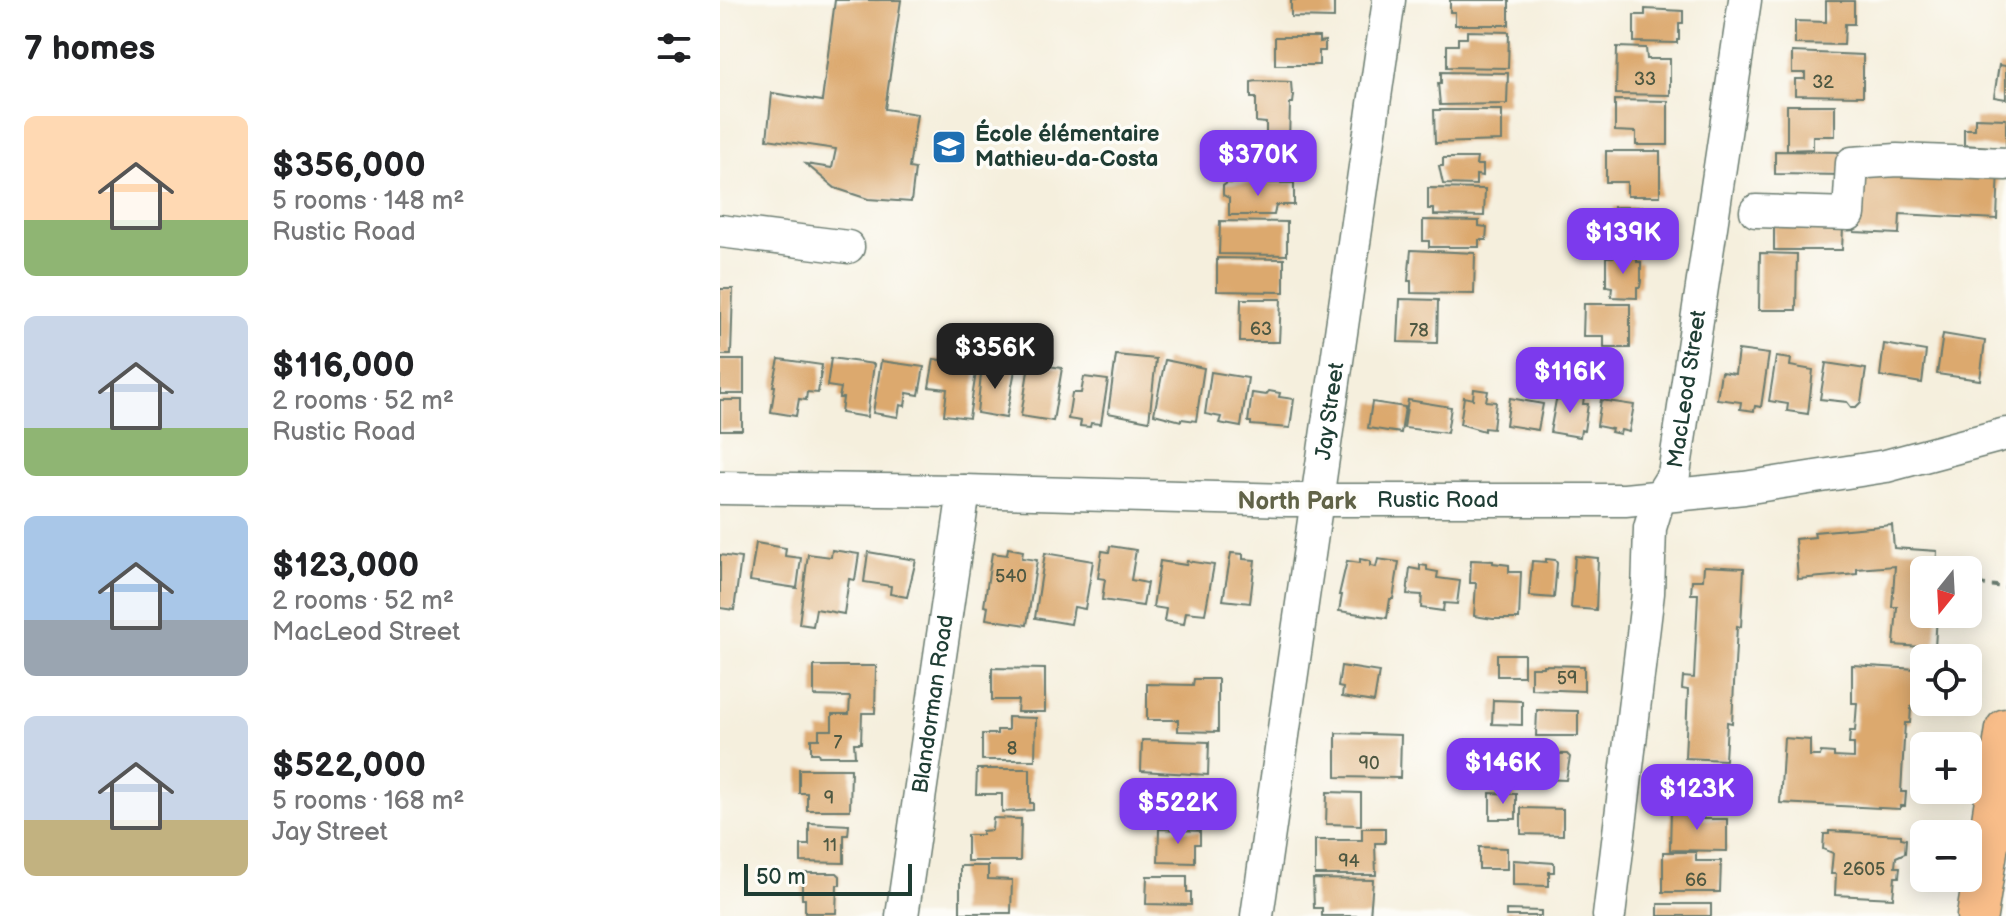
<!DOCTYPE html>
<html lang="en">
<head>
<meta charset="utf-8">
<style>
	body { margin:0; font-family:"Balsamiq Sans",sans-serif; background:#f6f6f6; color:#202124; height:100vh; display:flex; flex-direction:column; font-size:30px; white-space:nowrap }
	* { box-sizing:border-box; margin:0 }
	p { font-size:26px; color:#757577 }
	.icon { flex:none; width:44px; height:44px; fill:none; stroke:currentColor; stroke-width:2; stroke-linecap:round; stroke-linejoin:round }
	.map { position:relative; flex:1; overflow:hidden }
	.details { display:flex; flex-direction:column; background:#fff; width:720px }
	.details>* { flex:none }
	.needle { width:52px; rotate:198deg }
	.controls { position:absolute; left:1190px; top:556px; display:grid; gap:16px }
	.controls a { display:grid; place-items:center; width:72px; height:72px; border-radius:12px; background:#fff; box-shadow:0 4px 20px #0003; font-size:40px }
	.scale { position:absolute; left:24px; bottom:20px; width:168px; box-sizing:border-box; padding-left:8px; border:4px solid #1f3d34; border-top:0; font-size:22px; line-height:28px; white-space:nowrap; color:#1f3d34; -webkit-text-stroke:6px #fdfcf7; paint-order:stroke }
	.price { position:absolute; translate:-50% -68px; padding:0 18px; border-radius:16px; background:#7c3aed; color:#fff; font-size:26px; line-height:52px; filter:drop-shadow(0 2px 4px #0008) }
	.price::after { content:''; position:absolute; left:50%; top:48px; width:24px; height:18px; margin-left:-12px; background:inherit; clip-path:polygon(0 0,100% 0,50% 100%) }
	.price.on { background:#222; color:#fff }
	ul { padding:0; list-style:none }
	li { display:flex; align-items:center; gap:24px; height:200px; padding:0 24px }
	li span { display:grid; place-items:center; flex:none; width:224px; height:160px; border-radius:12px; color:#555 }
	li>.icon { margin-inline-start:auto }
	span .icon { width:96px; height:96px; fill:#fffc; stroke-width:1 }
	li b { font-size:34px }
	h2 { display:flex; justify-content:space-between; align-items:center; height:96px; padding:0 24px; font-size:34px }
	main { display:flex; flex:1; min-height:0 }
	.map>svg:first-child { display:block }
</style>
</head>
<body>
<main>
<section class="details">
<h2>7 homes<svg class="icon" aria-label="filters" viewBox="0 0 24 24"><path d="M4 7h16M4 17h16"/><circle cx="9" cy="7" r="2"/><circle cx="15" cy="17" r="2"/></svg></h2>
<ul>
<li><span style="background:linear-gradient(#ffd9b3 65%,#8fb573 0)"><svg class="icon" aria-label="home" viewBox="0 0 24 24"><path d="M3 11l9-7 9 7M6 9v11h12V9"/></svg></span><div><b>$356,000</b><p>5 rooms · 148 m²</p><p>Rustic Road</p></div></li>
<li><span style="background:linear-gradient(#c9d6e8 70%,#8fb573 0)"><svg class="icon" aria-label="home" viewBox="0 0 24 24"><path d="M3 11l9-7 9 7M6 9v11h12V9"/></svg></span><div><b>$116,000</b><p>2 rooms · 52 m²</p><p>Rustic Road</p></div></li>
<li><span style="background:linear-gradient(#a9c7e8 65%,#9aa5b1 0)"><svg class="icon" aria-label="home" viewBox="0 0 24 24"><path d="M3 11l9-7 9 7M6 9v11h12V9"/></svg></span><div><b>$123,000</b><p>2 rooms · 52 m²</p><p>MacLeod Street</p></div></li>
<li><span style="background:linear-gradient(#c9d6e8 65%,#c2b280 0)"><svg class="icon" aria-label="home" viewBox="0 0 24 24"><path d="M3 11l9-7 9 7M6 9v11h12V9"/></svg></span><div><b>$522,000</b><p>5 rooms · 168 m²</p><p>Jay Street</p></div></li>
</ul>
</section>
<div class="map">
<svg width="1286" height="916" viewBox="0 0 1286 916">
	<rect width="100%" height="100%" fill="#fdfcf7"/>
	<filter id="ink" filterUnits="userSpaceOnUse"><feTurbulence type="fractalNoise" baseFrequency=".0125" numOctaves="2"/><feDisplacementMap in="SourceGraphic" scale="16" xChannelSelector="R" yChannelSelector="G"/><feConvolveMatrix kernelMatrix="1 2 1 2 8 2 1 2 1" color-interpolation-filters="sRGB"/></filter>
	<filter id="wash" filterUnits="userSpaceOnUse"><feTurbulence type="fractalNoise" baseFrequency=".006" numOctaves="4" result="noise"/><feDisplacementMap in="SourceGraphic" scale="32" xChannelSelector="R" yChannelSelector="G"/><feGaussianBlur stdDeviation="1.8" result="paint"/><feColorMatrix in="noise" values="0 0 0 0 0 0 0 0 0 0 0 0 0 0 0 0 0 1.4 0 .05"/><feComposite in="paint" operator="in"/></filter>
	<g filter="url(#wash)">
		<rect width="100%" height="100%" fill="#f5efdd"/>
		<g id="blocks">
			<!-- building -->
			<path fill="#dca96e" d="M115,0H181L165,109L197,114L189,168L195,169L191,202L148,199L115,188L86,164L112,168L116,149L47,139L52,93L102,101Z
				M571,0H614V18L571,17Z
				M730,0H789V25H735V12H730Z
				M1106,1H1134V24H1125L1124,45L1075,44V21L1106,22Z
				M925,9L963,11V23H959V40H957V43L914,42V15H925Z
				M747,31L789,32L788,68L727,67V45H738V38H747Z
				M555,37H599V42L605,41V51H599V65H555Z
				M897,47L926,48L927,59H950V95L896,94Z
				M1072,52L1143,55V96L1075,95V79H1085V73H1072Z
				M1279,65L1286,66V99L1274,97Z
				M721,72L788,73L787,104L720,105L718,83H721Z
				M537,81L571,82L572,95H574L573,103H570L569,142L546,141V123L536,122V98H531V82Z
				M895,100L948,101V145H916V132L895,131Z
				M1067,105H1115V136H1093V149L1067,150Z
				M714,110H782V141L715,143Z
				M1255,118L1286,119V148L1244,145V129H1255Z
				M510,145H576V167H560L557,178H512V160L506,156V149Z
				M886,151H940V196H907V182H886Z
				M1055,151L1124,152V175L1055,174Z
				M723,158H757L756,165H763V176L756,175V185L723,184L719,166H723Z
				M1279,167L1277,219L1180,214L1179,234L1134,232L1138,169Z
				M507,183H574V205H556L554,215H509V198L503,195V186Z
				M708,188L765,189L764,216L714,215V209H708Z
				M894,207H924L927,237L893,236Z
				M703,220L759,221V226L767,227L766,240H759V247H709V241H703Z
				M500,221L567,222V255L499,254Z
				M1054,226L1123,227L1122,250H1054Z
				M691,250L755,253L754,294L691,293V281H688Z
				M1040,253L1077,254L1076,310H1039Z
				M886,257H917V262H921V282L920,287H917V298L891,297L892,287L886,286Z
				M497,258L564,259V292L497,291Z
				M0,289H13L11,355H0Z
				M521,299H561L559,342H520Z
				M680,299L718,300L717,343L678,342Z
				M864,304H910V348H884V336H863Z
				M1223,334L1265,341L1260,380L1217,374Z
				M1164,344L1206,351L1202,383L1160,376Z
				M1018,350L1049,354L1041,407L1035,406L1034,411L1020,409L1021,402L997,399L1001,372L1015,374Z
				M396,355L436,359L429,421L388,413Z
				M1056,357L1071,359L1070,366L1093,370L1088,414L1067,411L1068,404L1049,401Z
				M111,358L154,364L147,417L121,413L123,398H119L121,388L107,386Z
				M310,358L329,361L328,366L342,368L333,421L301,416Z
				M59,359L102,365L98,393L87,392L86,400L79,399L76,416L51,412L55,386H53Z
				M214,359L257,366L249,418L224,415L227,389L209,387Z
				M0,360H24V394H0Z
				M445,360L484,368L476,421L461,419V421L434,414Z
				M161,361L204,367L199,395L187,393L185,406L180,405L178,417L153,413Z
				M1106,363L1146,369L1141,402L1136,407H1131L1127,402L1100,399Z
				M262,365L295,370L286,418L257,413Z
				M491,372L528,378L521,427L499,423L501,417L485,414Z
				M364,377L388,380L381,424L371,423L370,427L360,426L361,421L348,419L352,393H361Z
				M850,388L865,390L863,404H868L864,431L861,430L860,437L830,432L836,400L848,401Z
				M754,389L768,391L766,401L776,402L773,429L764,428V431L740,424L744,397L753,399Z
				M549,391L560,393L559,397L574,399L570,428L531,425V422H528L532,393L546,395Z
				M790,398L823,404L818,430L786,425Z
				M0,400H22V430H0Z
				M688,400L731,407L727,433L684,428Z
				M881,400L914,405L909,432L901,430L900,434L891,432L892,429L877,426Z
				M652,402L685,407L681,433L648,428Z
				M1172,525L1174,548L1217,551L1216,570H1204V614H1217L1215,648L1174,645L1177,607H1172L1175,566L1137,569V574L1078,579L1075,539L1095,537L1094,532Z
				M36,543L66,548L65,556L81,558L77,588L30,581Z
				M390,546L416,550L411,580L427,583L423,606L382,600L385,579L378,578L382,551L389,552Z
				M288,548L303,551L302,558L317,560L307,625L266,619L268,607L264,606L272,553L287,555Z
				M112,550L139,554L135,580L129,579L124,614L96,609L93,626L79,624L88,554L111,557Z
				M148,552L196,560L187,597L170,594L171,586L144,582Z
				M325,553L373,561L365,609L354,607L351,624L315,618Z
				M511,553L523,554V559L535,560L530,603L503,600Z
				M0,555L21,558L14,610L0,608Z
				M855,556L878,558L876,610L851,608Z
				M640,559L650,561V566L656,567L658,559L679,562L673,599H670L667,618L619,611L622,595H619L627,561L640,563Z
				M826,559L835,560L837,563L834,598L809,596L812,561L826,562Z
				M751,560L773,561V563L789,565V572H801L799,619H773L754,616L756,583H750Z
				M440,561L466,565L467,561L494,565L485,614L466,612L464,624L444,621L446,609L433,607Z
				M700,565L707,566V570L718,572L717,578L740,581L737,604L724,603L723,611L701,608L702,595L687,594L690,568L700,570Z
				M984,566L1024,568L1021,627L1017,626L1012,723L1007,722L1005,760L965,758L968,690L962,689L963,677L974,678L978,594H971L972,580H983Z
				M777,654H804V676H777Z
				M823,665L864,666V691L811,689V667H823Z
				M1132,665L1197,669L1195,690L1200,691V704L1191,707L1190,723H1185L1181,792H1186L1185,806H1180V809L1060,803L1064,738L1090,740V756H1100L1101,752L1114,753V757L1134,758V744H1129L1130,731H1135L1137,703H1132Z
				M94,666H156L155,713H142L141,743H134L135,756H99L98,753H91V739H99V730H112V714H129L130,697L94,696Z
				M621,666L659,672L654,702L622,697L623,688L618,687Z
				M272,668L325,669V712H297L298,700H272Z
				M474,679H498V732L458,731V720H427V684L473,685Z
				M773,700L802,701V725L772,724Z
				M817,710L858,711V736H816Z
				M288,717L316,718L315,760H262V734H277V730H288Z
				M616,733L681,735L680,778L616,777Z
				M422,740L489,742L488,775L421,771Z
				M811,753L847,754L850,757L846,780L795,778L796,762H811Z
				M79,769H131L130,810H87V793H79Z
				M257,769H310V803H313V810L282,812V794H256Z
				M415,780L483,781L482,815L415,812Z
				M607,792L641,793V825L606,824Z
				M770,793L796,794V819H770Z
				M801,808L843,809V835L801,834Z
				M951,809L983,810V819H1007V851L950,850Z
				M273,818L301,819L300,861H247V835H262V831L272,830Z
				M89,823L129,825L128,835H124V863L81,862V845H89Z
				M642,828H665V843H655L656,875H595V840H642Z
				M439,829L480,831V844H475V863L438,862Z
				M1109,831L1181,835V838L1186,839L1185,853L1176,857L1175,867H1180L1179,877H1175L1173,898L1115,895L1116,874H1111L1113,853L1103,849L1104,834H1109Z
				M759,847L787,848V869H759Z
				M943,852H976V861H1001L1000,892H943Z
				M793,860L834,863V872H829V886L793,885Z
				M240,866H268V879L292,880L291,913H240Z
				M82,873H117L120,876V885H117L116,913H85V899H82Z
				M427,876H467V892H471V905L426,904Z
				M593,879L653,880L650,916H602V908H594Z
				M938,904H991V916H938Z
				M786,910L821,911V916H786Z"/>
		</g>
	</g>
	<g filter="url(#ink)">
		<use href="#blocks" fill-opacity="0" stroke="#6a7b6f" stroke-width="2"/>
		<g fill="none" stroke-linecap="round" stroke-linejoin="round">
			<!-- minor casing -->
			<g stroke="#6a7b6f" stroke-width="35">
				<g id="minor">
					<path d="M1036,211L1129,214L1132,163L1177,160L1286,164"/>
					<path d="M0,231L128,247"/>
					<path id="s1" d="M0,488L244,491L567,500H905L1024,488L1166,466L1286,434"/>
					<path id="s2" d="M182,916L244,491"/>
					<path id="s3" d="M537,916C582,611 624,305 669,0"/>
					<path id="s4" d="M889,916L928,593L930,528L939,498L954,474L1025,0"/>
				</g>
			</g>
			<!-- major casing -->
			<g stroke="#6a7b6f" stroke-width="43">
				<path id="major" d="M1257,916L1286,729"/>
			</g>
			<!-- path -->
			<path stroke="#6a7b6f" stroke-width="4" stroke-dasharray="6 6" stroke-linecap="butt" d="M1248,583L1286,587"/>
			<!-- minor -->
			<use href="#minor" stroke="#fff" stroke-width="32"/>
			<!-- major -->
			<use href="#major" stroke="#f8bd89" stroke-width="40"/>
		</g>
	</g>
	<!-- icons -->
	<defs>
		<g id="school-square" transform="scale(1.8)"><rect x="-9" y="-9" width="18" height="18" rx="4" fill="#1f6fb2" stroke="#fdfcf7"/><path d="M0-5L7-2L0 1L-7-2ZM-4 1L0 2.5L4 1V4Q0 6-4 4Z" fill="#fff"/></g>
	</defs>
	<g fill-rule="evenodd">
		<use href="#school-square" x="229" y="147"/>
	</g>
	<g text-anchor="middle" dominant-baseline="central" stroke-width="7" stroke-linejoin="round" paint-order="stroke">
		<!-- number labels -->
		<g font-size="18" fill="#4e5842">
			<text x="925" y="79">33</text>
			<text x="1103" y="82">32</text>
			<text x="541" y="329">63</text>
			<text x="699" y="330">78</text>
			<text x="291" y="576">540</text>
			<text x="847" y="678">59</text>
			<text x="118" y="742">7</text>
			<text x="292" y="748">8</text>
			<text x="649" y="763">90</text>
			<text x="109" y="798">9</text>
			<text x="110" y="845">11</text>
			<text x="629" y="861">94</text>
			<text x="1144" y="869">2605</text>
			<text x="976" y="880">66</text>
		</g>
		<!-- poi labels -->
		<g font-size="22" font-weight="bold" fill="#1f3d34" stroke="#fdfcf7" text-anchor="start">
			<text x="255" y="134">École élémentaire<tspan x="255" dy="25">Mathieu-da-Costa</tspan></text>
		</g>
		<!-- street labels -->
		<g font-size="22" fill="#1f3d34" stroke="#fdfcf7">
			<text stroke="none"><textPath href="#s4" startOffset="536">MacLeod Street</textPath></text>
			<text stroke="none"><textPath href="#s3" startOffset="510">Jay Street</textPath></text>
			<text stroke="none"><textPath href="#s1" startOffset="718">Rustic Road</textPath></text>
			<text stroke="none"><textPath href="#s2" startOffset="214">Blandorman Road</textPath></text>
		</g>
		<!-- neighbourhood labels -->
		<g font-size="24" font-weight="bold" fill="#616348" stroke="#fdfcf7">
			<text x="577" y="501">North Park</text>
		</g>
	</g>
</svg>
<div class="controls">
<a><svg class="needle" viewBox="-14 -14 28 28"><path d="M0-13l5 13h-10z" fill="#e53935"/><path d="M0 13l5-13h-10z" fill="#757577"/></svg></a>
<a><svg class="icon" aria-label="locate" viewBox="0 0 24 24"><circle cx="12" cy="12" r="6"/><path d="M12 2v4M12 18v4M2 12h4M18 12h4"/></svg></a>
<a>+</a>
<a>−</a>
</div>
<div class="scale">50 m</div>
<b class="price" style="left:538px;top:198px">$370K</b>
<b class="price" style="left:903px;top:276px">$139K</b>
<b class="price on" style="left:275px;top:391px">$356K</b>
<b class="price" style="left:850px;top:415px">$116K</b>
<b class="price" style="left:783px;top:806px">$146K</b>
<b class="price" style="left:977px;top:832px">$123K</b>
<b class="price" style="left:458px;top:846px">$522K</b>
</div>
</main>
</body>
</html>
